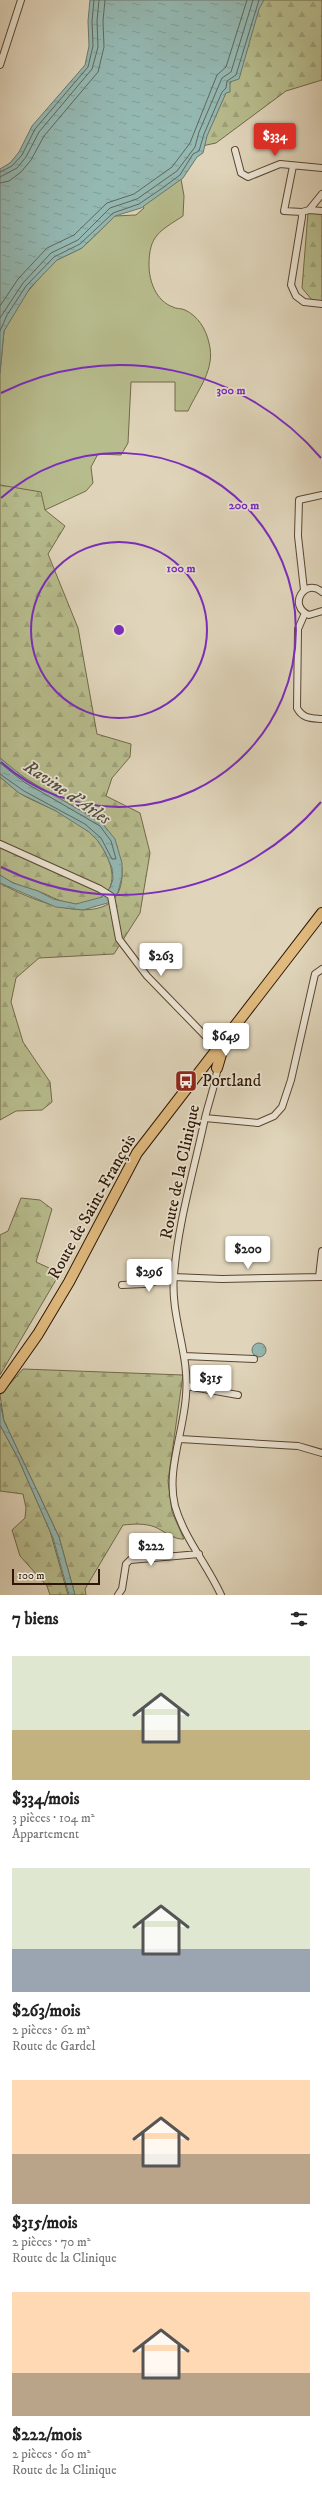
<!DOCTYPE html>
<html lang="fr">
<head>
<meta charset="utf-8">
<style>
	body { margin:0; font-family:"IM FELL DW Pica",serif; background:#f6f6f6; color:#222; height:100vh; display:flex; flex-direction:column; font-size:15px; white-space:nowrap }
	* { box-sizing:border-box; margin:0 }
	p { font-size:13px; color:#767676 }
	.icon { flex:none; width:22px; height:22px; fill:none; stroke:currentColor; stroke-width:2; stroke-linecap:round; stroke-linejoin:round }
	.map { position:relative; height:1595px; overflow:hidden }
	.drawer { display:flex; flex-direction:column; background:#fff; flex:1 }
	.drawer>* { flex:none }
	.scale { position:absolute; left:12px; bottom:10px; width:88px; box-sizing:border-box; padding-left:4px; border:2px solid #2d1605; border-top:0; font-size:11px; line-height:14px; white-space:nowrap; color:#2d1605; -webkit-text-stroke:3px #ebe4d3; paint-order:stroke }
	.price { position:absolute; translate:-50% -34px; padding:0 9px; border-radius:4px; background:#fff; color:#222; font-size:13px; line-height:26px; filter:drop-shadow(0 1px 2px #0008) }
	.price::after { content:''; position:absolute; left:50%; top:24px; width:12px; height:9px; margin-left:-6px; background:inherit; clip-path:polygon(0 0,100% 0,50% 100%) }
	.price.selected { background:#d93025; color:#fff }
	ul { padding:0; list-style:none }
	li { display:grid; align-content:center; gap:8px; height:212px; padding:0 12px }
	li span { display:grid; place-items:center; height:124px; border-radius:0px; color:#555 }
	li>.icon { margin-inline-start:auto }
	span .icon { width:72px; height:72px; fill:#fffc; stroke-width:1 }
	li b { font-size:17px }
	h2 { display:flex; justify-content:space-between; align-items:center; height:48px; padding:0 12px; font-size:17px }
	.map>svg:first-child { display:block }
</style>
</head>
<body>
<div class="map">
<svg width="322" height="1595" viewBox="0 0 322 1595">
	<defs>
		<pattern id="forest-firs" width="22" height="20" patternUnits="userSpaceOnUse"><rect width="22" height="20" fill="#b7bc8d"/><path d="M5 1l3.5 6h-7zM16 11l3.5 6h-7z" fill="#9ea178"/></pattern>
		<pattern id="water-ripples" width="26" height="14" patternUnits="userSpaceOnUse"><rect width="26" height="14" fill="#94b8b2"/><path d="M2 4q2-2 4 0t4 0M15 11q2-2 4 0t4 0" fill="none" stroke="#809d98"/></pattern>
	</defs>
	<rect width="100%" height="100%" fill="#e0d5bb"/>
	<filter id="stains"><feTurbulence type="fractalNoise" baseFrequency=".005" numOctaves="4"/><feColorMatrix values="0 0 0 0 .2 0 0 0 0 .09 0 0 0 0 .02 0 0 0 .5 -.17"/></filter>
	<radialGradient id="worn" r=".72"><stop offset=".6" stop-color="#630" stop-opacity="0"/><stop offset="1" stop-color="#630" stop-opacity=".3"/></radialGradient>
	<!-- grass -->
	<path fill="#b7bc8d" stroke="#726949" d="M181,179L184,196L183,216C160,231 149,235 149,265C149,281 156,301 173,307C176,309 181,308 185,310C198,316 206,329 209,343C216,369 198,389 188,411H175V382H131L128,443L121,455L98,454L91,467L93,483L86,491L45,510L0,485V373L4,331L23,297L48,268L57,260L82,248L115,216L136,215L144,208L140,201L162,185Z"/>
	<!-- forest -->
	<path fill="url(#forest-firs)" stroke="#726949" d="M260,0H322V80L286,91L216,143L202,146L229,85L238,72Z
		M308,213H322V301L312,300L302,288Z
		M0,485L41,492L45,510L65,526L48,554L78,628L97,734L131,744L130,757L112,778L106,796L140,813L150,853L140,913L114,954L39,958L16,978L11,1002L23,1042L50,1082L52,1102L42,1110L16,1111L0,1120V883C31,901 125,939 122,870C122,861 109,830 102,823C97,817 84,812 76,808C50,793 22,779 0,758Z
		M0,777C7,782 14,790 21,794C45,808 81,817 98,841C112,860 123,891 93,901C87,902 81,905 75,904C61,903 51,896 38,891C24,887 12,884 0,875Z
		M21,1198L40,1200L52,1209L36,1262L60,1273L0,1375V1235L8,1231Z
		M23,1369L183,1375L168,1481L172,1512L184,1539C174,1540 164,1531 155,1527C144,1523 134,1524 123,1525L85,1589L86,1595H75L59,1537L4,1421L0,1395Z
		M0,1425L18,1458L50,1531L68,1595H50L47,1586L20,1556L12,1530L25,1518L26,1508L23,1494L0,1491Z"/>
	<!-- water -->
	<path fill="url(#water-ripples)" stroke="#6b776d" d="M90,0H264L259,9L239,79L230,82V92L226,93L207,136L203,153L197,157L183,178L141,208L115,216L82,248L57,260L30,288L4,331L0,373V169L10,163L19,152L32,126L85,65L89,46L88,21Z
		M0,758L26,779L102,823L115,839L122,863V877L118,892L111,902L83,910L56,907L0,883V875L13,883L38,891L53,899L76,904L102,897L110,888L113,879L112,868L105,852L98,841L89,832L56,811L19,793L0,777Z
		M252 1350a7 7 0 1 1 14 0a7 7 0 1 1-14 0Z
		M0,1403L4,1421L59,1537L75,1595H69L53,1538L18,1458L0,1425Z"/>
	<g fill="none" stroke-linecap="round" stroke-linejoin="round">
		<!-- shore -->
		<path stroke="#60675c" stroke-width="1" d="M0,172L12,166L22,155L35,129L88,67L93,46L92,21L94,0
			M0,177L17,168L26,157L39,132L92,69L98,47L97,21L99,0
			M0,183L9,181L21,172L31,160L44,136L98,72L104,47L103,21L105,0
			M0,306L18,279L47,248L74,235L107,203L134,194L172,167L190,143L217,75L226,67L247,0
			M0,318L23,283L51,253L78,240L110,208L137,199L177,171L195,147L199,132L222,78L231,72L253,0
			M0,331L7,315L26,286L54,257L80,244L113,213L139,204L161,189L180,175L193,154L199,151L204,134L222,92L226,88L227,81L236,75L259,0
			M0,763L24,782L100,826L111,841L116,859H112L101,838L85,824L24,791L0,774"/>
		<!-- street casing -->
		<g stroke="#5a4632" stroke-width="8">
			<path id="street" d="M0,65L21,0
				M235,150L241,173L248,177L280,164L322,168
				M293,166L284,211L302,212V217L291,285L296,296L304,302L322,304
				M309,210L322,211
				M302,212L309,210L322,194
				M304,590L298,536L299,500L322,495
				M322,592C305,577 287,606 309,615L322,611
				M305,613L298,629L297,708C303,719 311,718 322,719
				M0,844L100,889L111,896L119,939L147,976L217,1048
				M218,1065C216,1083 209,1101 205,1118C194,1170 178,1223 174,1275C170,1316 190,1355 186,1395C184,1431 166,1471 175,1506C184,1538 208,1566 221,1595
				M205,1118L258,1123L274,1116L282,1107L291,1080L315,974L322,969
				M319,1277L322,1251
				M122,1285L144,1284L173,1277L222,1279L322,1277
				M184,1356L254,1359
				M187,1386L238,1395
				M180,1439L298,1446L322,1453
				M118,1595L122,1589L126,1564L130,1560L199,1554"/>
		</g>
		<!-- primary casing -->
		<g stroke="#2d1605" stroke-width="12">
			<path id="primary" d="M217,1068L225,1041
				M0,1388L38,1334L69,1282L137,1153L322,913"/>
		</g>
		<!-- street -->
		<use href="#street" stroke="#ebe4d3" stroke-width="6"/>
		<!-- primary -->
		<use href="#primary" stroke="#e0ba7e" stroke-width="10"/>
	</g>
	<!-- distance rings -->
	<g fill="none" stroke="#7b2cbf" stroke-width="2">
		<circle cx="119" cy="630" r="88"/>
		<path d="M1 498A177 177 0 1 1 1 762"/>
		<path d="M321 802A265 265 0 0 1 1 867M1 393A265 265 0 0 1 321 458"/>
	</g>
	<!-- icons -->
	<defs>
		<g id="bus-square" transform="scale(1.15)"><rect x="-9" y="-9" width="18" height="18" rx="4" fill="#8f2418" stroke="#ebe4d3"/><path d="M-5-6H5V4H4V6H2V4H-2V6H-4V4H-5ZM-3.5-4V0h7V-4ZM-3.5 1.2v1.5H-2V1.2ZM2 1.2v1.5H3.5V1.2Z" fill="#fff"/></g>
	</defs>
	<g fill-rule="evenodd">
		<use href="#bus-square" x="186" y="1081"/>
	</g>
	<g text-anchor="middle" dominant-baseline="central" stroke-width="3.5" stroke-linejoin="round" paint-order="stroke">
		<!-- poi labels -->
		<g font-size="17" fill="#2d1605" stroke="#ebe4d3" text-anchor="start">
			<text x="202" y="1081">Portland</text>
		</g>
		<!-- street labels -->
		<g font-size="17" fill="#2d1605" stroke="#ebe4d3">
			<text transform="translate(180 1172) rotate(-78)">Route de la Clinique</text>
			<text transform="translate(92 1207) rotate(-61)">Route de Saint-François</text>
		</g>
		<!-- water labels -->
		<g font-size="18" font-style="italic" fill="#514f42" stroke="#ebe4d3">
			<text transform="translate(67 793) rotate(34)">Ravine d'Arles</text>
		</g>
	</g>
	<circle cx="119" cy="630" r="6" fill="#7b2cbf" stroke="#ebe4d3" stroke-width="2"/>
	<g font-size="12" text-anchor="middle" font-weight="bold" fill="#7b2cbf" stroke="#ebe4d3" stroke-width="3.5" stroke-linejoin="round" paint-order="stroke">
		<text x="231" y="394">300 m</text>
		<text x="244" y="509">200 m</text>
		<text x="181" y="572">100 m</text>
	</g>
	<rect width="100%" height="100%" filter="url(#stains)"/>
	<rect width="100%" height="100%" fill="url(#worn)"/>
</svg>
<div class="scale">100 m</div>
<b class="price selected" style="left:275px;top:157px">$334</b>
<b class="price" style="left:161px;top:977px">$263</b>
<b class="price" style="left:226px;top:1057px">$649</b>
<b class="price" style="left:248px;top:1270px">$200</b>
<b class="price" style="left:149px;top:1293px">$296</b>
<b class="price" style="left:211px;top:1399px">$315</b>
<b class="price" style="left:151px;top:1567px">$222</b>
</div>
<section class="drawer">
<h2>7 biens<svg class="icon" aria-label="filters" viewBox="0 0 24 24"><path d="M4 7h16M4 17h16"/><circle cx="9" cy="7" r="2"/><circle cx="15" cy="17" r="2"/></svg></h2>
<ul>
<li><span style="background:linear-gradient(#dfe7d0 60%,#c2b280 0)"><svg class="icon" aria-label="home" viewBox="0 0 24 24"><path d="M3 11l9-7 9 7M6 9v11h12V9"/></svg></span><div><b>$334/mois</b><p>3 pièces · 104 m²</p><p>Appartement</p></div></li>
<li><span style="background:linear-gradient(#dfe7d0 65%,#9aa5b1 0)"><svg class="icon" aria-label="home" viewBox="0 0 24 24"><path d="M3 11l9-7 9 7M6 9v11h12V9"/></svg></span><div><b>$263/mois</b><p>2 pièces · 62 m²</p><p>Route de Gardel</p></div></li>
<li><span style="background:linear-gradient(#ffd9b3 60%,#b9a48a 0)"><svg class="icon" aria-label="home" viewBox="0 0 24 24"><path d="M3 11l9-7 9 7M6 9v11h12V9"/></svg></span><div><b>$315/mois</b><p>2 pièces · 70 m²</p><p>Route de la Clinique</p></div></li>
<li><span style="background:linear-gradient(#ffd9b3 65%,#b9a48a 0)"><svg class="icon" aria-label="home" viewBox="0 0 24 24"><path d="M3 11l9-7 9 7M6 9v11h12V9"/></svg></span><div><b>$222/mois</b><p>2 pièces · 60 m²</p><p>Route de la Clinique</p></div></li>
</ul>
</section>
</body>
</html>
